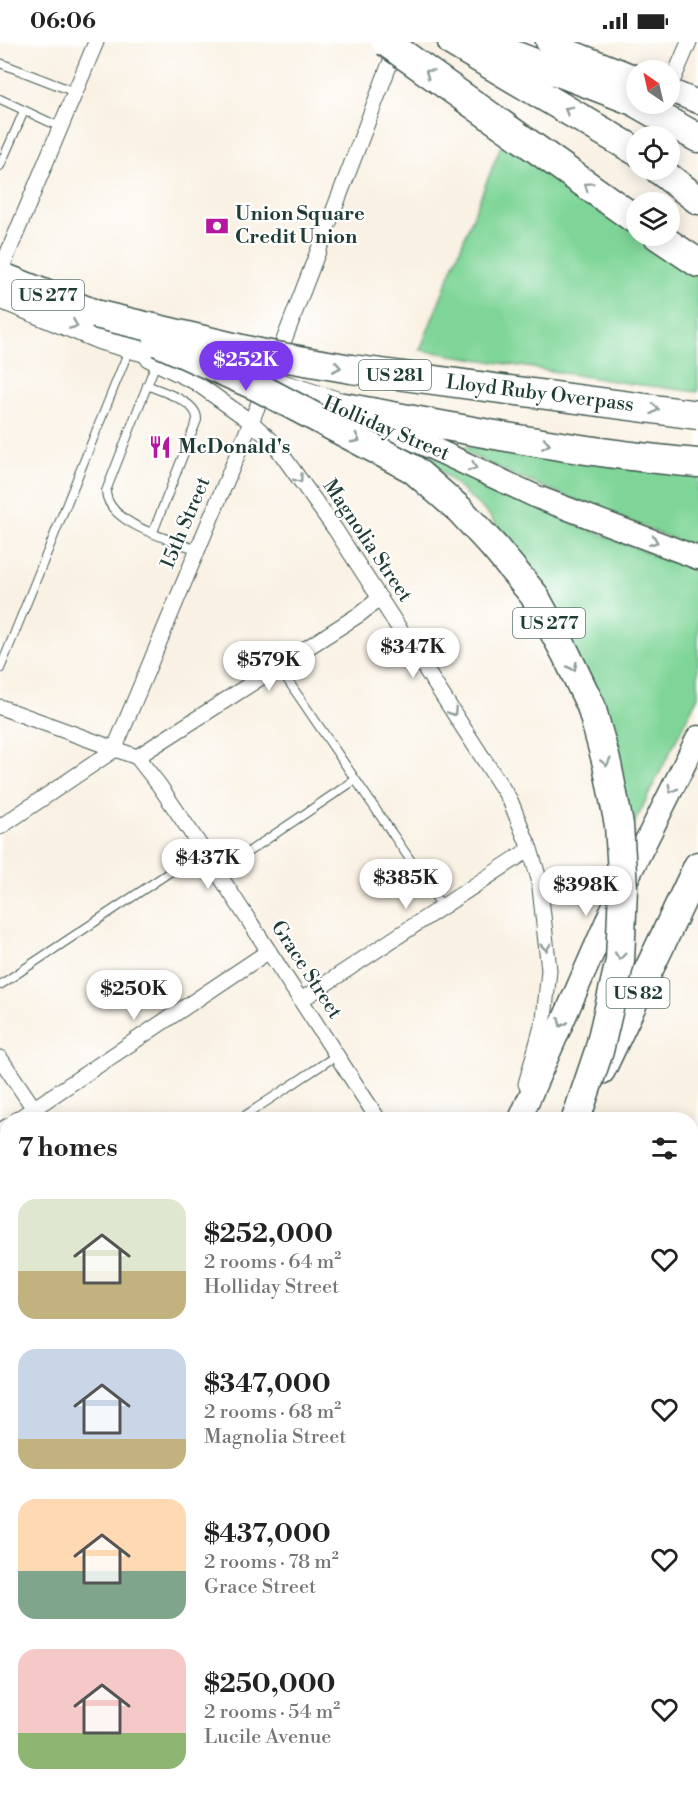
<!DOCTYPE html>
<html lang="en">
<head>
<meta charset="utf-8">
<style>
	body { margin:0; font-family:"Libre Bodoni",serif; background:#f2f2f2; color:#222; height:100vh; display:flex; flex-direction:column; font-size:22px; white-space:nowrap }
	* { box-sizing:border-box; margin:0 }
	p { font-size:20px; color:#767676 }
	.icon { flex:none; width:33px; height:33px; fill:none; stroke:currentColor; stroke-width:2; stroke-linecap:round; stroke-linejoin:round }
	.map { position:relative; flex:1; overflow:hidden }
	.details { position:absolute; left:0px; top:1070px; width:699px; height:686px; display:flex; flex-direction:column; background:#fff; border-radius:24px 24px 0 0; box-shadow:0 3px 15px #0003 }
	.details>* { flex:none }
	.needle { width:39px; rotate:326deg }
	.controls { position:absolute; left:626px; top:18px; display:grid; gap:12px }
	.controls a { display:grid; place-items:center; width:54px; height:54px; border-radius:50%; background:#fff; box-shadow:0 3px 15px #0003; font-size:30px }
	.price { position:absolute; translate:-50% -51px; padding:0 14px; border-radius:21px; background:#fff; color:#222; font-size:20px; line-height:39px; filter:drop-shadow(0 2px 3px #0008) }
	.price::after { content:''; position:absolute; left:50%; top:36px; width:18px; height:14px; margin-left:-9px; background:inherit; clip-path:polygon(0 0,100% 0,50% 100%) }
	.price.current { background:#7c3aed; color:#fff }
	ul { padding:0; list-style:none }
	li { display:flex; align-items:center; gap:18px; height:150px; padding:0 18px }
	li span { display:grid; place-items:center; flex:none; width:168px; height:120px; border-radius:18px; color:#555 }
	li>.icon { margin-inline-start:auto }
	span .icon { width:72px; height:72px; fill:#fffc; stroke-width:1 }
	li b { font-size:26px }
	h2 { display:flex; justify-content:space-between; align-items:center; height:72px; padding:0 18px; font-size:26px }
	.status { display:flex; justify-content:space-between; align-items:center; height:42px; padding:0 30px; background:#fff; direction:ltr }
	.status svg { height:16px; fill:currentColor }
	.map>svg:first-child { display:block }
</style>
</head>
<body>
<div class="status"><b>06:06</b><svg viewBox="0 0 49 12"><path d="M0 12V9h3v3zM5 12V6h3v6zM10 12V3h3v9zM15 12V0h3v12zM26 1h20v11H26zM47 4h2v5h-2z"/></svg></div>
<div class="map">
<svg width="698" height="1754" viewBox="0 0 698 1754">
	<rect width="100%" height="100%" fill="#fff"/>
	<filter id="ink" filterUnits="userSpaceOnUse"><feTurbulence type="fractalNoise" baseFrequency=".0167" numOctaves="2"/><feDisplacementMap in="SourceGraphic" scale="12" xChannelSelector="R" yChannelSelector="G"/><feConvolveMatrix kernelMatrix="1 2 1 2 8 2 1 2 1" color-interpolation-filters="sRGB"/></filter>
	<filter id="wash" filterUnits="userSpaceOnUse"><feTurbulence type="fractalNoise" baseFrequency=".008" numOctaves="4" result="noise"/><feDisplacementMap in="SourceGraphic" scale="24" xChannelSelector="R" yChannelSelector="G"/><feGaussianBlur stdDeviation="1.35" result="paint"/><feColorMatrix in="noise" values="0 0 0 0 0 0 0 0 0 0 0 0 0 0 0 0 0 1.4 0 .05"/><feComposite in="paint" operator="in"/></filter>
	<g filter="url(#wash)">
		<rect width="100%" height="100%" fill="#f9f1e3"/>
		<!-- green -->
		<path fill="#7fd598" stroke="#4f8966" stroke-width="1.5" d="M506,91L636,184V194H649L698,228V350L626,341L420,308Z
			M413,403L527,461L615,498L698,529V654L628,794L538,537L489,473Z
			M452,404L698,426V507L511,432Z"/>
	</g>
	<g filter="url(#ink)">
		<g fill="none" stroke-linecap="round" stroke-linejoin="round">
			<!-- lane casing -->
			<g stroke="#40584e" stroke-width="10">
				<path id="lane" d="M0,21L75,50
					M0,57L60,85
					M0,124L24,69
					M156,321L106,449C107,482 172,498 198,508
					M147,343C162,350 198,359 197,378L153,490
					M278,624L441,863
					M0,627L129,308
					M217,831L355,738
					M0,943L203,808
					M240,1077L337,1013
					M0,1235L8,1230
					M0,1536L8,1531"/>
			</g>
			<!-- street casing -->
			<g stroke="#40584e" stroke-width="17">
				<path id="street" d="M669,47L689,0
					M0,230L96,0
					M148,317L195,340L251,380L273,400L335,487L510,758L530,807L539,837L549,928L544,977L526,1042
					M276,319L397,3
					M0,665L137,715L159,743L203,808L378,1077
					M137,715L360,572L380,556
					M0,785L114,708L266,344
					M301,958L530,807
					M0,1016L41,1077
					M18,1077L269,909
					M0,1089L8,1084
					M0,1378L8,1373
					M0,1402L8,1397
					M692,1453L698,1447
					M0,1494L8,1505
					M692,1585L698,1581
					M0,1682L8,1677
					M462,1754L467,1748"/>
			</g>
			<!-- secondary casing -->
			<g stroke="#40584e" stroke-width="25">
				<path id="secondary" d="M547,0L636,35
					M669,48L698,60
					M370,377L537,455L698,516
					M520,1077L612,867L698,695
					M692,1361L698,1350
					M430,1754L435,1748"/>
			</g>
			<!-- primary casing -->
			<g stroke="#40584e" stroke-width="28">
				<path id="primary" d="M0,253L102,295L178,316
					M268,341L344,365"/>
			</g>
			<!-- highway casing -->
			<g stroke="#40584e" stroke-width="31">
				<path id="highway" d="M452,0L636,109
					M480,0L636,60
					M638,62L698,96
					M659,128L698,158
					M658,194L698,221
					M0,234L95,272
					M344,365C462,387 579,411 698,421
					M495,506L534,553L566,612L591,664
					M601,1028L698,824
					M692,1124L698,1111
					M692,1183L698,1170
					M692,1342L698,1335
					M156,1754L160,1748
					M214,1754L218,1748
					M338,1754L342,1748
					M364,1754L369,1748"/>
			</g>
			<!-- lane -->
			<use href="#lane" stroke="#fff" stroke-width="8"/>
			<!-- street -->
			<use href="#street" stroke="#fff" stroke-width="15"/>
			<!-- secondary -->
			<use href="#secondary" stroke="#fff" stroke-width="22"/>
			<!-- primary -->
			<use href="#primary" stroke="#fff" stroke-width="26"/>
			<!-- highway -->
			<use href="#highway" stroke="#fff" stroke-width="28"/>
			<!-- highway-bridge casing -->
			<g stroke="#40584e" stroke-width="31" stroke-linecap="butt">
				<path id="highway-bridge" d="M386,0L636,178
					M95,272L259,311L351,327L698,373
					M158,300L258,345L413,427L460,468L495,506
					M576,1077L599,1009L620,919L623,846L619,783L607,722L591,664"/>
			</g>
			<!-- highway-bridge -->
			<use href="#highway-bridge" stroke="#fff" stroke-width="28"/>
		</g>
		<!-- one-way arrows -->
		<defs><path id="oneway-chevron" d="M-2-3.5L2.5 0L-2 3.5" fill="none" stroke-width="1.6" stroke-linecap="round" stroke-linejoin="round" transform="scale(1.5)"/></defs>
		<g stroke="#8f9e9a">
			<use href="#oneway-chevron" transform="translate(429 31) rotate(-145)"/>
			<use href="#oneway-chevron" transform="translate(568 68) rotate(-150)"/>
			<use href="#oneway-chevron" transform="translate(588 144) rotate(-145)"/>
			<use href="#oneway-chevron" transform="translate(74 283) rotate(23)"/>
			<use href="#oneway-chevron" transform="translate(337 325) rotate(10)"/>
			<use href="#oneway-chevron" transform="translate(655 367) rotate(7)"/>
			<use href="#oneway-chevron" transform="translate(356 397) rotate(28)"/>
			<use href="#oneway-chevron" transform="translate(546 402) rotate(9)"/>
			<use href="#oneway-chevron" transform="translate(473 425) rotate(25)"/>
			<use href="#oneway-chevron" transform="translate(299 437) rotate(54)"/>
			<use href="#oneway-chevron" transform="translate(654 499) rotate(21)"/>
			<use href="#oneway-chevron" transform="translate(573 625) rotate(64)"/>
			<use href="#oneway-chevron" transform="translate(453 670) rotate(57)"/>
			<use href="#oneway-chevron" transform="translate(606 720) rotate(76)"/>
			<use href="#oneway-chevron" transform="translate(672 747) rotate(117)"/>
			<use href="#oneway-chevron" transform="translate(546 905) rotate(84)"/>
			<use href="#oneway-chevron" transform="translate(620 914) rotate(95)"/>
			<use href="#oneway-chevron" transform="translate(562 981) rotate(114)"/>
		</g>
	</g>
	<!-- icons -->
	<defs>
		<g id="bank-bare" transform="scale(1.8)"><path d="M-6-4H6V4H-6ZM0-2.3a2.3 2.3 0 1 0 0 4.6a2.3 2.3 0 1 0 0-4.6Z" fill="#b5179e" stroke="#fff" stroke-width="2.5" paint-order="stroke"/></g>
		<g id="restaurant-bare" transform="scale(1.8)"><path d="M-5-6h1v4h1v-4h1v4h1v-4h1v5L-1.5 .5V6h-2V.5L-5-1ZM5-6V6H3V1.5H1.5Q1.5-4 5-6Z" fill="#b5179e" stroke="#fff" stroke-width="2.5" paint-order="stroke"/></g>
	</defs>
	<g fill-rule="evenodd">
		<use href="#bank-bare" x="217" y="184"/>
		<use href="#restaurant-bare" x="160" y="405"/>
	</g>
	<g text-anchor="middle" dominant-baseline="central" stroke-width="4.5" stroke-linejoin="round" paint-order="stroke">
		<!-- shield labels -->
		<g fill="#fff" stroke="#627771" stroke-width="1.5">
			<rect x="12" y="238" width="72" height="30" rx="4.5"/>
			<rect x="359" y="318" width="72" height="30" rx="4.5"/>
			<rect x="513" y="566" width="72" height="30" rx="4.5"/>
			<rect x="606.5" y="936" width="63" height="30" rx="4.5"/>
		</g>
		<g font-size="18" font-weight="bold" fill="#1f3d34">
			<text x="48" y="253">US 277</text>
			<text x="395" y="333">US 281</text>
			<text x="549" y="581">US 277</text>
			<text x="638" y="951">US 82</text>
		</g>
		<!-- poi labels -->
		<g font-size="20" font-weight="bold" fill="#1f3d34" stroke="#fff" text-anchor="start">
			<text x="235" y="172">Union Square<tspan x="235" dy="23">Credit Union</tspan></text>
			<text x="178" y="405">McDonald's</text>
		</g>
		<!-- street labels -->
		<g font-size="20" fill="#1f3d34" stroke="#fff">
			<text transform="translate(540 352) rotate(7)">Lloyd Ruby Overpass</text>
			<text transform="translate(386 387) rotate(23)">Holliday Street</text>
			<text transform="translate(186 481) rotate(-67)">15th Street</text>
			<text transform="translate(367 499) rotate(56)">Magnolia Street</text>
			<text transform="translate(306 928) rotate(57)">Grace Street</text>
		</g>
	</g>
</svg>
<div class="controls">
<a><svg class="needle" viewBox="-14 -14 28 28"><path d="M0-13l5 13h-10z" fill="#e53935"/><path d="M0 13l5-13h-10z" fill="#767676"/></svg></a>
<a><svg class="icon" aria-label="locate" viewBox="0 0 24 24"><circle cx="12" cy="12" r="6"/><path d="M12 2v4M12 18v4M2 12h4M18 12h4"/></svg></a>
<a><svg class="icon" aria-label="layers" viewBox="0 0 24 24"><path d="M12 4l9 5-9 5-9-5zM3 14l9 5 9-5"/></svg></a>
</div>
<b class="price current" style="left:246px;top:350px">$252K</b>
<b class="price" style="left:413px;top:637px">$347K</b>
<b class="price" style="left:269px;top:650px">$579K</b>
<b class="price" style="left:208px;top:848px">$437K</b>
<b class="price" style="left:406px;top:868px">$385K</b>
<b class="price" style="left:586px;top:875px">$398K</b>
<b class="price" style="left:134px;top:979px">$250K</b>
<section class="details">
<h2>7 homes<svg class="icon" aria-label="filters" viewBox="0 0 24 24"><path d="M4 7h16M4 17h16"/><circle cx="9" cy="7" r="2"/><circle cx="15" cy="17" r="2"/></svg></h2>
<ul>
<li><span style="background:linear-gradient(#dfe7d0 60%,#c2b280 0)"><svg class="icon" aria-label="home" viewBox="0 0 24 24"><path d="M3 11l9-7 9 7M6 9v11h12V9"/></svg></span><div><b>$252,000</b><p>2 rooms · 64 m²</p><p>Holliday Street</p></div><svg class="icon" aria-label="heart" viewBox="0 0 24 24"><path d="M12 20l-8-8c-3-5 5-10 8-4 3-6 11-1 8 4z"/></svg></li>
<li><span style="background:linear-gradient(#c9d6e8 75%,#c2b280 0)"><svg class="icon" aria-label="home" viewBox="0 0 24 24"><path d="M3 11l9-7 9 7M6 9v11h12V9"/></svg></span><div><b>$347,000</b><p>2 rooms · 68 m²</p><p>Magnolia Street</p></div><svg class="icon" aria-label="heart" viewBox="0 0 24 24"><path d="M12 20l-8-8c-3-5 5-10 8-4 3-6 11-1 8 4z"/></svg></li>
<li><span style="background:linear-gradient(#ffd9b3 60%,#7fa58c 0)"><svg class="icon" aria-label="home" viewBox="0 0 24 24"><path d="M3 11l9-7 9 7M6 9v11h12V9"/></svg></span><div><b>$437,000</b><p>2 rooms · 78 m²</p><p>Grace Street</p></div><svg class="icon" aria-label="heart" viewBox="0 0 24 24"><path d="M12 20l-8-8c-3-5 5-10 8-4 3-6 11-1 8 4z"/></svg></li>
<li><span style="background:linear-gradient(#f6c9c9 70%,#8fb573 0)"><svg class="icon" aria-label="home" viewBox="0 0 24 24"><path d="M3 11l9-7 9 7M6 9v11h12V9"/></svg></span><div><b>$250,000</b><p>2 rooms · 54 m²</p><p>Lucile Avenue</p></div><svg class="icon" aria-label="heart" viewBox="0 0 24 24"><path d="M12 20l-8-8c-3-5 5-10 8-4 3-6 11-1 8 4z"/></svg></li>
</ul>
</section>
</div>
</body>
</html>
